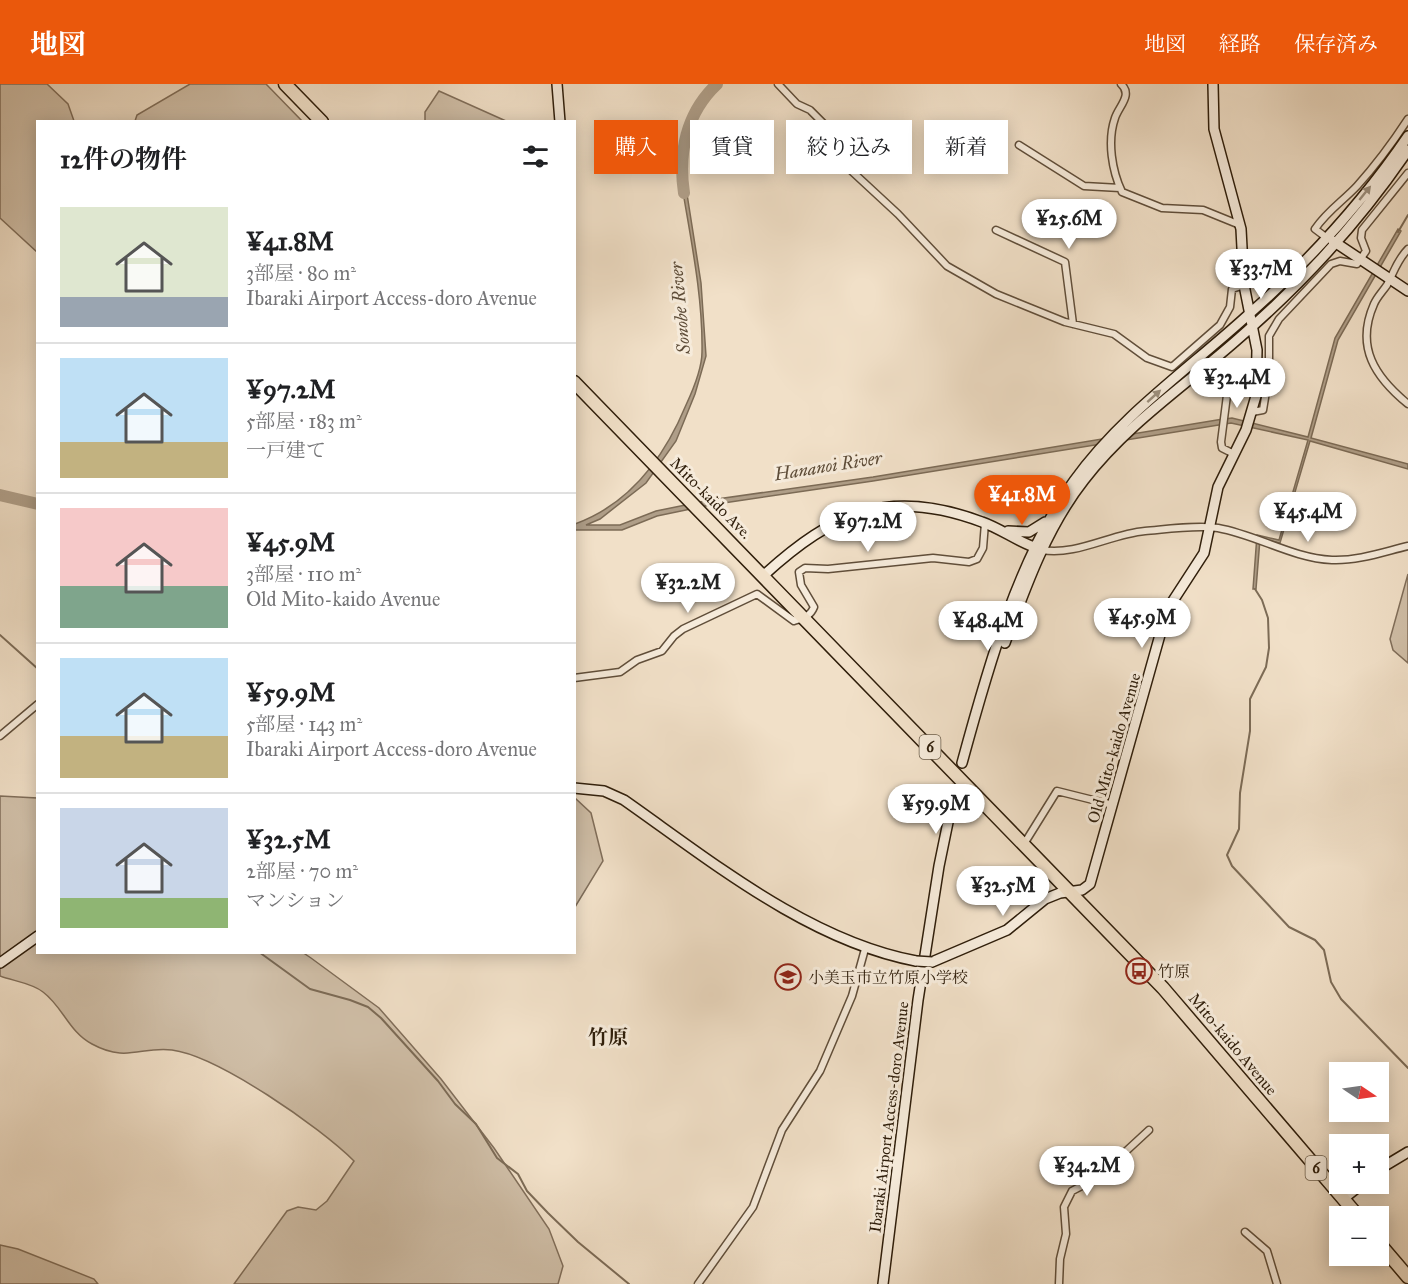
<!DOCTYPE html>
<html lang="ja">
<head>
<meta charset="utf-8">
<style>
	body { margin:0; font-family:"IM FELL Great Primer","Noto Serif JP",serif; background:#f2f2f2; color:#202124; height:100vh; display:flex; flex-direction:column; font-size:22px; white-space:nowrap }
	* { box-sizing:border-box; margin:0 }
	p { font-size:20px; color:#757577 }
	.icon { flex:none; width:33px; height:33px; fill:none; stroke:currentColor; stroke-width:2; stroke-linecap:round; stroke-linejoin:round }
	.map { position:relative; flex:1; overflow:hidden }
	.details { position:absolute; left:36px; top:36px; width:540px; height:834px; display:flex; flex-direction:column; background:#fff; border-radius:0px; box-shadow:0 3px 15px #0003 }
	.details>* { flex:none }
	.guide { position:absolute; left:594px; top:36px; width:570px; height:54px; display:flex; gap:12px }
	.needle { width:39px; rotate:103deg }
	.fabs { position:absolute; left:1329px; top:978px; display:grid; gap:12px }
	.fabs a { display:grid; place-items:center; width:60px; height:60px; border-radius:0px; background:#fff; box-shadow:0 3px 15px #0003; font-size:30px }
	.price { position:absolute; translate:-50% -51px; padding:0 14px; border-radius:21px; background:#fff; color:#222; font-size:20px; line-height:39px; filter:drop-shadow(0 2px 3px #0008) }
	.price::after { content:''; position:absolute; left:50%; top:36px; width:18px; height:14px; margin-left:-9px; background:inherit; clip-path:polygon(0 0,100% 0,50% 100%) }
	.price.active { background:#ea580c; color:#fff }
	ul { padding:0; list-style:none }
	li { display:flex; align-items:center; gap:18px; height:150px; padding:0 24px }
	li+li { border-top:2px solid #e0e0e0 }
	li span { display:grid; place-items:center; flex:none; width:168px; height:120px; border-radius:0px; color:#555 }
	li>.icon { margin-inline-start:auto }
	span .icon { width:72px; height:72px; fill:#fffc; stroke-width:1 }
	li b { font-size:26px }
	h2 { display:flex; justify-content:space-between; align-items:center; height:72px; padding:0 24px; font-size:26px }
	.chip { padding:0 21px; border-radius:0px; background:#fff; box-shadow:0 3px 15px #0003; font-size:21px; line-height:54px }
	.chip.active { background:#ea580c; color:#fff }
	header { display:flex; align-items:center; gap:36px; box-sizing:border-box; height:84px; padding:0 30px; background:#ea580c; color:#fff }
	header strong { font-size:28px }
	nav { display:flex; gap:33px; margin-inline-start:auto; font-size:21px }
	.map>svg:first-child { display:block }
</style>
</head>
<body>
<header>
<strong>地図</strong>
<nav><a>地図</a><a>経路</a><a>保存済み</a></nav>
</header>
<div class="map">
<svg width="1408" height="1200" viewBox="0 0 1408 1200">
	<rect width="100%" height="100%" fill="#f1e0c8"/>
	<filter id="stains"><feTurbulence type="fractalNoise" baseFrequency=".00333" numOctaves="4"/><feColorMatrix values="0 0 0 0 .2 0 0 0 0 .09 0 0 0 0 .02 0 0 0 .5 -.17"/></filter>
	<radialGradient id="worn" r=".72"><stop offset=".6" stop-color="#630" stop-opacity="0"/><stop offset="1" stop-color="#630" stop-opacity=".3"/></radialGradient>
	<!-- green -->
	<path fill="#d0bfa8" stroke="#806e5a" stroke-width="1.5" d="M0,0H47L68,20L74,37L38,38L37,168L0,134Z
		M190,0H266L302,37H135L137,31Z
		M439,7L506,37H425V28Z
		M1408,490V579L1393,566L1390,555Z
		M0,712L37,714L38,868H302L311,874L379,924L441,995L494,1064L549,1145L563,1182L558,1200H234L287,1127L298,1123L316,1126L327,1117L354,1077C320,1043 218,972 172,966C141,962 127,979 92,960C69,948 63,923 43,908C32,899 13,897 0,892Z
		M575,714L591,729L603,777L575,823Z
		M0,1161L18,1165L94,1195L98,1200H0Z"/>
	<!-- water -->
	<path fill="#af9e88" stroke="#7c6b56" stroke-width="1.5" d="M684,91L701,199L706,272L695,310L676,357L646,399L600,435L586,441H620L656,427L710,416L873,393L1217,336L1232,334L1308,353L1335,254L1398,145L1401,147L1338,256L1311,354L1408,380V385L1310,357L1280,459L1260,455L1256,505H1253L1257,451L1279,456L1308,356L1231,339L873,397L710,421L657,432L622,446H575V440C630,420 664,374 686,321C693,306 702,285 702,268C703,211 690,152 681,96Z"/>
	<g fill="none" stroke-linecap="round" stroke-linejoin="round">
		<!-- stream -->
		<path stroke="#7c6b56" stroke-width="2" d="M1398,148L1408,131
			M1255,505L1262,516L1268,534L1269,564L1266,583L1250,615V647L1240,709L1239,745L1227,771L1232,782L1289,843L1315,856L1324,866L1331,898L1341,915L1408,984
			M0,551L38,585
			M259,868L310,905L350,916L368,923L381,934L438,997L455,1020L476,1040L497,1074L518,1090L527,1107L548,1129L578,1158L629,1200"/>
		<!-- river -->
		<path stroke="#af9e88" stroke-width="12" d="M684,109C678,69 686,29 717,0
			M0,411L38,420"/>
		<!-- secondary-tunnel -->
		<path stroke="#cab9a2" stroke-width="9" stroke-dasharray="9 4.5" stroke-linecap="butt" d="M954,709L962,679"/>
		<!-- street casing -->
		<g stroke="#604e3a" stroke-width="9">
			<path id="street" d="M778,0L797,20L810,26L823,39L844,80L898,130L947,182L996,210L1065,238L1114,250L1147,274L1172,283L1220,241L1230,223L1232,205L1244,201
				M1121,0C1133,11 1119,22 1115,34C1107,57 1112,87 1122,108L1162,124L1203,126L1240,141
				M1019,61L1084,102L1120,104
				M996,146L1065,178L1073,240
				M1327,154L1315,145C1327,127 1343,117 1357,102C1376,81 1393,58 1408,35
				M1408,165C1397,176 1394,188 1387,201C1383,207 1377,213 1374,220C1355,263 1375,293 1408,320
				M1213,289L1230,288L1221,358L1222,364L1234,370
				M1252,328L1263,326L1269,289V252L1279,235L1331,180L1340,177L1357,180L1366,167L1361,154L1362,146L1408,89
				M1042,466C1076,472 1111,450 1145,447C1168,445 1195,441 1218,444C1257,451 1292,474 1332,476C1358,477 1383,468 1408,462
				M574,594L620,588L637,576L662,567L674,552L683,545L757,510L794,537C803,534 810,533 814,523L801,501L799,488L805,484L828,485L933,474L969,478L977,475L983,464L985,439
				M0,652L38,620
				M1024,760L1057,707L1113,721
				M1245,1148L1267,1167L1277,1200
				M698,1200L753,1123L782,1046L820,987L852,912L865,865
				M1059,1200L1060,1175L1066,1150L1064,1123L1072,1107L1097,1094L1149,1046"/>
		</g>
		<!-- secondary casing -->
		<g stroke="#2f1e0b" stroke-width="12">
			<path id="secondary" d="M557,0L560,38
				M1333,157L1408,207
				M1008,447L1029,448L1045,438
				M764,491C833,428 889,403 982,438C1002,445 1019,459 1040,465
				M1005,559C1026,502 1047,443 1084,396C1127,340 1186,301 1238,255C1303,199 1360,137 1408,66
				M962,679C987,587 1018,474 1074,397C1121,331 1189,285 1248,231C1308,178 1363,118 1408,52
				M574,704L604,707L624,716C711,777 809,857 916,877
				M932,878L1007,846L1045,815L1060,809L1082,806L1090,800L1167,526L1204,469L1218,403L1246,346L1256,312L1257,266L1244,201L1241,145L1214,45L1213,0
				M0,879L38,852
				M1378,1086L1408,1068
				M1343,1115L1362,1100
				M883,1200L918,916L939,782L954,709"/>
		</g>
		<!-- highway casing -->
		<g stroke="#2f1e0b" stroke-width="15">
			<path id="highway" d="M285,0L322,38
				M574,298L1163,904L1358,1132
				M1378,1158L1408,1193"/>
		</g>
		<!-- street -->
		<use href="#street" stroke="#f6ebdb" stroke-width="6"/>
		<!-- secondary -->
		<use href="#secondary" stroke="#f6ebdb" stroke-width="9"/>
		<!-- highway -->
		<use href="#highway" stroke="#f1e0c8" stroke-width="12"/>
		<!-- secondary-bridge casing -->
		<g stroke="#2f1e0b" stroke-width="12" stroke-linecap="butt">
			<path id="secondary-bridge" d="M916,877L932,878"/>
		</g>
		<!-- secondary-bridge -->
		<use href="#secondary-bridge" stroke="#f6ebdb" stroke-width="9"/>
	</g>
	<!-- one-way arrows -->
	<defs><path id="oneway-solid" d="M-6-.8H1V-3.2L6.5 0L1 3.2V.8H-6Z" transform="scale(1.5)"/></defs>
	<g fill="#9c8f7d">
		<use href="#oneway-solid" transform="translate(1365 109) rotate(-51)"/>
		<use href="#oneway-solid" transform="translate(1154 312) rotate(-42)"/>
	</g>
	<!-- icons -->
	<defs>
		<g id="bus-ring" transform="scale(1.35)"><circle r="9.5" fill="#f6ebdb" stroke="#8f2418" stroke-width="1.5"/><path d="M-5-6H5V4H4V6H2V4H-2V6H-4V4H-5ZM-3.5-4V0h7V-4ZM-3.5 1.2v1.5H-2V1.2ZM2 1.2v1.5H3.5V1.2Z" fill="#8f2418"/></g>
		<g id="school-ring" transform="scale(1.35)"><circle r="9.5" fill="#f6ebdb" stroke="#8f2418" stroke-width="1.5"/><path d="M0-5L7-2L0 1L-7-2ZM-4 1L0 2.5L4 1V4Q0 6-4 4Z" fill="#8f2418"/></g>
	</defs>
	<g fill-rule="evenodd">
		<use href="#bus-ring" x="1139" y="887"/>
		<use href="#school-ring" x="788" y="893"/>
	</g>
	<g text-anchor="middle" dominant-baseline="central" stroke-width="6" stroke-linejoin="round" paint-order="stroke">
		<!-- shield labels -->
		<g fill="#f6ebdb" stroke="#6b5c49" stroke-width="1.5">
			<rect x="919.5" y="651" width="21" height="24" rx="4.5"/>
			<rect x="1305.5" y="1072" width="21" height="24" rx="4.5"/>
		</g>
		<g font-size="15" font-weight="bold" fill="#2f1e0b">
			<text x="930" y="663">6</text>
			<text x="1316" y="1084">6</text>
		</g>
		<!-- street labels -->
		<g font-size="16" fill="#2f1e0b" stroke="#f6ebdb">
			<text transform="translate(711 414) rotate(45)">Mito-kaido Ave.</text>
			<text transform="translate(1114 664) rotate(-74)">Old Mito-kaido Avenue</text>
			<text transform="translate(1233 960) rotate(50)">Mito-kaido Avenue</text>
			<text transform="translate(889 1033) rotate(-83)">Ibaraki Airport Access-doro Avenue</text>
		</g>
		<!-- poi labels -->
		<g font-size="16" fill="#2f1e0b" stroke="#f6ebdb" text-anchor="start">
			<text x="1158" y="887">竹原</text>
			<text x="808" y="893">小美玉市立竹原小学校</text>
		</g>
		<!-- water labels -->
		<g font-size="18" font-style="italic" fill="#5c4b37" stroke="#f6ebdb">
			<text transform="translate(680 224) rotate(-95)">Sonobe River</text>
			<text transform="translate(828 382) rotate(-9)">Hananoi River</text>
		</g>
		<!-- quarter labels -->
		<g font-size="20" font-weight="bold" fill="#2f1e0b" stroke="#f6ebdb">
			<text x="608" y="953">竹原</text>
		</g>
	</g>
	<rect width="100%" height="100%" filter="url(#stains)"/>
	<rect width="100%" height="100%" fill="url(#worn)"/>
</svg>
<div class="fabs">
<a><svg class="needle" viewBox="-14 -14 28 28"><path d="M0-13l5 13h-10z" fill="#e53935"/><path d="M0 13l5-13h-10z" fill="#757577"/></svg></a>
<a>+</a>
<a>−</a>
</div>
<b class="price" style="left:1069px;top:166px">¥25.6M</b>
<b class="price" style="left:1261px;top:216px">¥33.7M</b>
<b class="price" style="left:1237px;top:325px">¥32.4M</b>
<b class="price active" style="left:1022px;top:442px">¥41.8M</b>
<b class="price" style="left:1308px;top:459px">¥45.4M</b>
<b class="price" style="left:868px;top:469px">¥97.2M</b>
<b class="price" style="left:688px;top:530px">¥32.2M</b>
<b class="price" style="left:1142px;top:565px">¥45.9M</b>
<b class="price" style="left:988px;top:568px">¥48.4M</b>
<b class="price" style="left:936px;top:751px">¥59.9M</b>
<b class="price" style="left:1003px;top:833px">¥32.5M</b>
<b class="price" style="left:1087px;top:1113px">¥34.2M</b>
<div class="guide">
<a class="chip active">購入</a>
<a class="chip">賃貸</a>
<a class="chip">絞り込み</a>
<a class="chip">新着</a>
</div>
<section class="details">
<h2>12件の物件<svg class="icon" aria-label="filters" viewBox="0 0 24 24"><path d="M4 7h16M4 17h16"/><circle cx="9" cy="7" r="2"/><circle cx="15" cy="17" r="2"/></svg></h2>
<ul>
<li><span style="background:linear-gradient(#dfe7d0 75%,#9aa5b1 0)"><svg class="icon" aria-label="home" viewBox="0 0 24 24"><path d="M3 11l9-7 9 7M6 9v11h12V9"/></svg></span><div><b>¥41.8M</b><p>3部屋 · 80 m²</p><p>Ibaraki Airport Access-doro Avenue</p></div></li>
<li><span style="background:linear-gradient(#bfe0f5 70%,#c2b280 0)"><svg class="icon" aria-label="home" viewBox="0 0 24 24"><path d="M3 11l9-7 9 7M6 9v11h12V9"/></svg></span><div><b>¥97.2M</b><p>5部屋 · 183 m²</p><p>一戸建て</p></div></li>
<li><span style="background:linear-gradient(#f6c9c9 65%,#7fa58c 0)"><svg class="icon" aria-label="home" viewBox="0 0 24 24"><path d="M3 11l9-7 9 7M6 9v11h12V9"/></svg></span><div><b>¥45.9M</b><p>3部屋 · 110 m²</p><p>Old Mito-kaido Avenue</p></div></li>
<li><span style="background:linear-gradient(#bfe0f5 65%,#c2b280 0)"><svg class="icon" aria-label="home" viewBox="0 0 24 24"><path d="M3 11l9-7 9 7M6 9v11h12V9"/></svg></span><div><b>¥59.9M</b><p>5部屋 · 143 m²</p><p>Ibaraki Airport Access-doro Avenue</p></div></li>
<li><span style="background:linear-gradient(#c9d6e8 75%,#8fb573 0)"><svg class="icon" aria-label="home" viewBox="0 0 24 24"><path d="M3 11l9-7 9 7M6 9v11h12V9"/></svg></span><div><b>¥32.5M</b><p>2部屋 · 70 m²</p><p>マンション</p></div></li>
</ul>
</section>
</div>
</body>
</html>
